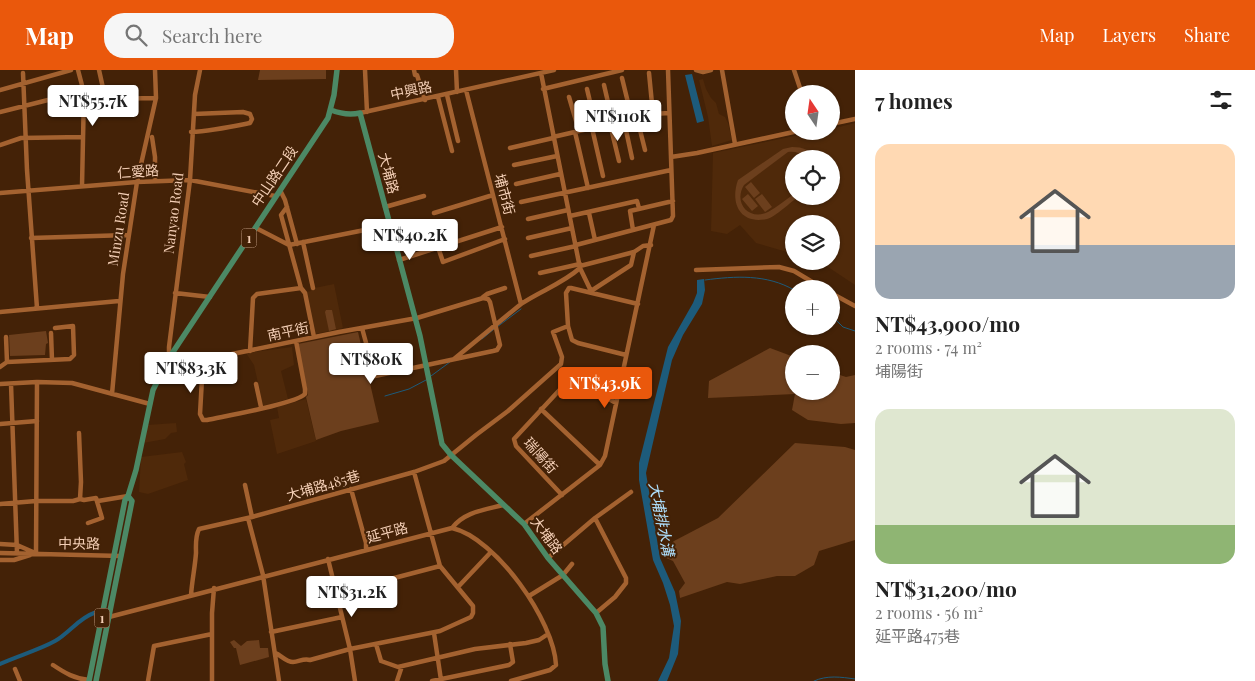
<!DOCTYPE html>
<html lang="en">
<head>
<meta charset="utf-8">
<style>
	body { margin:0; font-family:"Playfair Display","Noto Sans TC",serif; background:#f6f6f6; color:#222; height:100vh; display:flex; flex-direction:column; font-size:19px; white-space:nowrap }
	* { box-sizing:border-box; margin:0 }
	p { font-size:16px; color:#767676 }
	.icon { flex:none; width:28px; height:28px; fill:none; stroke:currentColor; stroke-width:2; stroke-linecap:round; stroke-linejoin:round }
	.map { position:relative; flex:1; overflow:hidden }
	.drawer { display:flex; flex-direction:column; background:#fff; width:400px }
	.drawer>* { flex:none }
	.needle { width:32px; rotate:347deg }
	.fabs { position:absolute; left:785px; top:15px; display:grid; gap:10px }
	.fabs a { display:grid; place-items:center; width:55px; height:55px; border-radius:50%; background:#fff; box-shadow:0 1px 4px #0004; font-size:25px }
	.price { position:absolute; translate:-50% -42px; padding:0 11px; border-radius:5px; background:#fff; color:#222; font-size:16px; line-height:32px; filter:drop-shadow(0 1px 2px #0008) }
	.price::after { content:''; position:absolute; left:50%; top:30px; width:15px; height:11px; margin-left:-8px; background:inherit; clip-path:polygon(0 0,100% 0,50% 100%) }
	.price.current { background:#ea580c; color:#fff }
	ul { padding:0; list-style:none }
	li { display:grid; align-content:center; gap:10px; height:265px; padding:0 20px }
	li span { display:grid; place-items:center; height:155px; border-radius:15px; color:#555 }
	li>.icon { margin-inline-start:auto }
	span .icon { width:90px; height:90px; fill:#fffc; stroke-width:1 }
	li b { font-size:21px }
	h2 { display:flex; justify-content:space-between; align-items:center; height:60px; padding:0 20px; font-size:21px }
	header { display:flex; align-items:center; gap:30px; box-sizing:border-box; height:70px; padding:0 25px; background:#ea580c; color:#fff }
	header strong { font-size:24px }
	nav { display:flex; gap:28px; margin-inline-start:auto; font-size:18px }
	.search { width:350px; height:45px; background:#f6f6f6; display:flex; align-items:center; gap:12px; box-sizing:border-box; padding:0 18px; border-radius:20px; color:#767676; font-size:19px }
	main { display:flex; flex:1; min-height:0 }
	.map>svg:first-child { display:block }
</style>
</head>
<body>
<header>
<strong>Map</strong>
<div class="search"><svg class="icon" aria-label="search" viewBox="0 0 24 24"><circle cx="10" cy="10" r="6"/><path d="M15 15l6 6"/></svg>Search here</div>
<nav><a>Map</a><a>Layers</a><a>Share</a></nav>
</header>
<main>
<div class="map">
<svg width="855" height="611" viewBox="0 0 855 611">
	<rect width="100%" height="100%" fill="#442207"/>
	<!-- built -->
	<path fill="#4f290a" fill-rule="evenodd" d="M703,9L706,19L711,28L716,33L719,44L725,47L728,53L732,70L712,76L708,47L699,10Z
		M855,53V215L822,193L816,191H831V154H794V184L756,173L740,155L727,164L711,161L713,83L818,61H831V59ZM794,89H831V126H794Z
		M334,214L343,258L315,264L306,222L311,221L310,219Z
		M292,277L294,295L281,301L288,329L263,336L254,295L246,283Z
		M306,329L316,371L277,384L270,350L279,348L277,337Z
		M176,353L177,362L171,363L165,369L143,373L147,355Z
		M182,382L186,392L184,394L188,410L148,424L139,422L141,387Z"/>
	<!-- green -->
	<path fill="#6c3f1d" d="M260,0H326V9L258,10Z
		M792,77C803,77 811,80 817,89C807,89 800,80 788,82L744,115C733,133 749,151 768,142C777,137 785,130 794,124V126H799C791,132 775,147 767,149C739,155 730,132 738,110L783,79Z
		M751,112L760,123L754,128L745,117Z
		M748,124L758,136L752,141L742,129Z
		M762,124L772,137L765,142L755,129Z
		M326,240H332L336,259L329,261L325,242Z
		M46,261L48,273L46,274L45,285L10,286L9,265Z
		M358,262L379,352L341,361L316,370L306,327L308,325L298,274Z
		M770,278L794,287V321H831V302L846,307L855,305V353L841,354L808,350L792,340L795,324L708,328L709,311Z
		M795,373L845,377L855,380V470L819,481L814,495L795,506H777L740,514L727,512L680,528L679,521L685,513L673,491L664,487L663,481L674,471L718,448Z
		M234,570L241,576L247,571L259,570L260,578H268L269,587L240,595L236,578H234L230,572Z"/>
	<!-- water -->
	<path fill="#1d5b7b" d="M692,4L704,51L697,53L685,5Z
		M704,209L705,220L702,234L683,265L672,290L646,403L660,488L675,522L681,551L678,584L667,611H658L669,588L674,556L670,535L663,513L653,490L639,410V393L668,277L693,233L697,223V210Z"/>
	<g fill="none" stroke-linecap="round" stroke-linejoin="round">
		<!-- stream -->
		<path stroke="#1d5b7b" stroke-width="1" d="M705,210C735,206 767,204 794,220
			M831,245L843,257L855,261
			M497,257L521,239
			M482,269L494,259
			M431,306L450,292
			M385,326L409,319L426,310
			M814,611C827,605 841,607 855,609"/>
		<!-- canal -->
		<path stroke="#1d5b7b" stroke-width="4" d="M0,594C17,586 39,580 55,571C69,563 79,548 94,543"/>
		<!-- minor -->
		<path stroke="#a46230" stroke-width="4.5" d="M78,0L84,23L82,116
			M99,0L103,18
			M365,0L367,42
			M414,0L415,5H417L425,30
			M456,0L457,22
			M696,0L703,2L711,0
			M722,0L735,74
			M794,0L802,24
			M23,3L27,100L37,238
			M541,3L580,198L591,221L631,195L634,182
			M649,3L653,44
			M622,8L632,49
			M604,15L613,54
			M543,19L622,0
			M587,19L596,57
			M0,20L71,0
			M466,20L521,234
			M447,25L458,71
			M438,27L452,81
			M569,27L579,61
			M0,42L48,30L156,28
			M360,43L554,0
			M637,48L645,80
			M624,51L632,88
			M610,54L619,91
			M831,54L855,49
			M592,58L603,106
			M191,62C211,61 230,57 250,53L252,49L250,44L243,42L194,44
			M575,62L588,118
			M152,67L155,87V111
			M553,67L653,44L669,43
			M0,75L21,68L83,67
			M510,78L553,68
			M671,87L697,83L798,61
			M514,95L557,86
			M516,114L560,104
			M280,120L285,130L297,174
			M0,123L137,112L190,110L275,126
			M521,132L671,100
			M287,137L281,145L301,218
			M385,137L424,126
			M434,143L493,125
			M589,143L595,170
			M570,146L637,131L639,138
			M528,149L568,140
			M256,158L289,175L390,155
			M633,160L630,141L673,131
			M31,168L128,165
			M528,168L572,158
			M303,172L313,218
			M576,175L671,150L673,146L668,0
			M438,177L443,192L505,169
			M531,186L576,176
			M399,190L502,157
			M580,196L634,182L643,176L651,175
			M696,200L779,197L794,201L824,219
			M540,203L580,194
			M175,223L210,227
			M831,223L855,236
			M483,227L487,224L505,218
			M0,242L119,231
			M51,263L52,290
			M6,267L7,292
			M250,281L253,228L257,224L301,218L305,223L314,267
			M626,285L578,273L572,270L568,256L566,223L569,218H571L638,234
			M169,288V277L190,110L195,25L200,0
			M454,289L521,234C540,221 562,214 580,198
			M203,291L200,344L203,350H207C225,346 295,334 305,324V319L296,271
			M166,295L174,296L339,262L417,248L483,228L488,229L490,232L500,275L497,280L493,281L375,306L362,258
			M0,297L7,292L70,289L74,285L73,256L55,258
			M621,308L647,314
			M0,314L37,312L72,313L150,334
			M11,314L17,483
			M256,314L261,337
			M112,324L123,204L137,112L156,28L155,0
			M541,339L600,395
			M0,354L37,351
			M79,363L81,412L80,429
			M245,415L252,447
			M351,419L366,473V479
			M562,425L516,376L514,369L566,313L572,310L577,311L616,333
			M98,431L128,426
			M0,434L36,431H73L80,429L84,430L96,428L102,448L88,453
			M248,448L263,505L279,611
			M595,448L626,508V513L615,527L596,543
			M524,454L600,395L605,386L654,155
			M452,458C464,442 484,440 503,435
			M0,474L17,475L33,482
			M0,483L121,486
			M36,483L37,312
			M548,488L595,448L631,422
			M328,489L350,579L355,611
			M0,490H14L30,485
			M458,517L491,482
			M337,523L440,496
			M191,525C192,511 195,497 196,483C196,475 195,467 199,459L252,447L414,402L444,391L476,365L508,341L561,294L562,287L553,262L568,256
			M529,526L563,505L572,494
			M109,547L452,458C496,468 554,551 556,595L550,600L511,611
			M271,562L342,547
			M434,563L441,610
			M376,574L381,591L398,597L475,579L526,573L539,570L548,564
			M275,583C281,585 286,592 293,592C299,592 303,588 310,590L350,579L440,561L471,547L473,543V536L440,496L414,402
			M53,595C65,603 75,609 89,610
			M15,599L20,611
			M148,611L154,576L212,564
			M212,611V543L214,518
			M397,611L402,596
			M432,611L509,595L513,592L510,574"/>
		<!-- major -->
		<path stroke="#4c8965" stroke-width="5.5" d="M331,40C341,44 350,45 360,43L420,266L442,374L451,385L524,454L548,488L596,543L603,557L605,594L608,611
			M89,611L125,430L128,426L136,400L153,320L169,288L328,48L334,25L337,0
			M96,611L132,431L128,426"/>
	</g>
	<g text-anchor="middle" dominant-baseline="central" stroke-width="4" stroke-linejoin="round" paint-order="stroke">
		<!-- shield labels -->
		<g fill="#442207" stroke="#be9a81" stroke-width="1">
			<rect x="241.5" y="158.5" width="15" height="19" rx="4"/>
			<rect x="94.5" y="538.5" width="15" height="19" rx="4"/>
		</g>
		<g font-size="12" font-weight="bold" fill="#f3ceb5">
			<text x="249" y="168">1</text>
			<text x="102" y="548">1</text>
		</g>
		<!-- street labels -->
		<g font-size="14" fill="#f3ceb5" stroke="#442207">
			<text transform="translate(411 20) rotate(-12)">中興路</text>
			<text transform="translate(138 101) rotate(-4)">仁愛路</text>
			<text transform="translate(389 103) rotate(75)">大埔路</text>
			<text transform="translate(274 106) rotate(-56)">中山路二段</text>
			<text transform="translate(505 124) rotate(75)">埔市街</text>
			<text transform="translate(173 143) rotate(-83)">Nanyao Road</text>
			<text transform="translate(118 159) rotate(-81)">Minzu Road</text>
			<text transform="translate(288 261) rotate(-12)">南平街</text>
			<text transform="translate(541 385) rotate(48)">瑞陽街</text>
			<text transform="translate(323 415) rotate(-16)">大埔路485巷</text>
			<text transform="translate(387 462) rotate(-15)">延平路</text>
			<text transform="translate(547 465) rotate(53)">大埔路</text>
			<text transform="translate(79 473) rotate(1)">中央路</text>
		</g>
		<!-- water labels -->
		<g font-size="15" font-style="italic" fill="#afe1ff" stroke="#442207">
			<text transform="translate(662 449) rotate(79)">大埔排水溝</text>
		</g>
	</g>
</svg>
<div class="fabs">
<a><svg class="needle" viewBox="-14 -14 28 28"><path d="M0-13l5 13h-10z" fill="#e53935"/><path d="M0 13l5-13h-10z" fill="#767676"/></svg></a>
<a><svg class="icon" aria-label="locate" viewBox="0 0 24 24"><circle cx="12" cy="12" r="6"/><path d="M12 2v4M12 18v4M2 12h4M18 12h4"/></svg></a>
<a><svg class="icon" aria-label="layers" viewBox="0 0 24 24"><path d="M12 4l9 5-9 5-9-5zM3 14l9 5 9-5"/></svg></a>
<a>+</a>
<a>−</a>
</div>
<b class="price" style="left:93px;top:57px">NT$55.7K</b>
<b class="price" style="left:618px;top:72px">NT$110K</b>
<b class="price" style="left:410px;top:191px">NT$40.2K</b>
<b class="price" style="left:371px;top:315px">NT$80K</b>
<b class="price" style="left:191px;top:324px">NT$83.3K</b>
<b class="price current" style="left:605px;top:339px">NT$43.9K</b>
<b class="price" style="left:352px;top:548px">NT$31.2K</b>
</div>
<section class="drawer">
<h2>7 homes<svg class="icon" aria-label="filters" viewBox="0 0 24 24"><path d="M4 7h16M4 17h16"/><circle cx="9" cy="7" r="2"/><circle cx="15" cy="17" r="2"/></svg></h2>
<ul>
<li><span style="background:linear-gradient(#ffd9b3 65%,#9aa5b1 0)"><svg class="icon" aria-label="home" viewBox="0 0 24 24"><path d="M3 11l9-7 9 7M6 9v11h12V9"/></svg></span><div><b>NT$43,900/mo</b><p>2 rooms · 74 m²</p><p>埔陽街</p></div></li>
<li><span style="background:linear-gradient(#dfe7d0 75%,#8fb573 0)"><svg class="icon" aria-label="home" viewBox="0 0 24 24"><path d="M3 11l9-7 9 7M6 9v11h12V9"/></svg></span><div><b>NT$31,200/mo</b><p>2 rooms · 56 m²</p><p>延平路475巷</p></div></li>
</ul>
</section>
</main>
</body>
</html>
